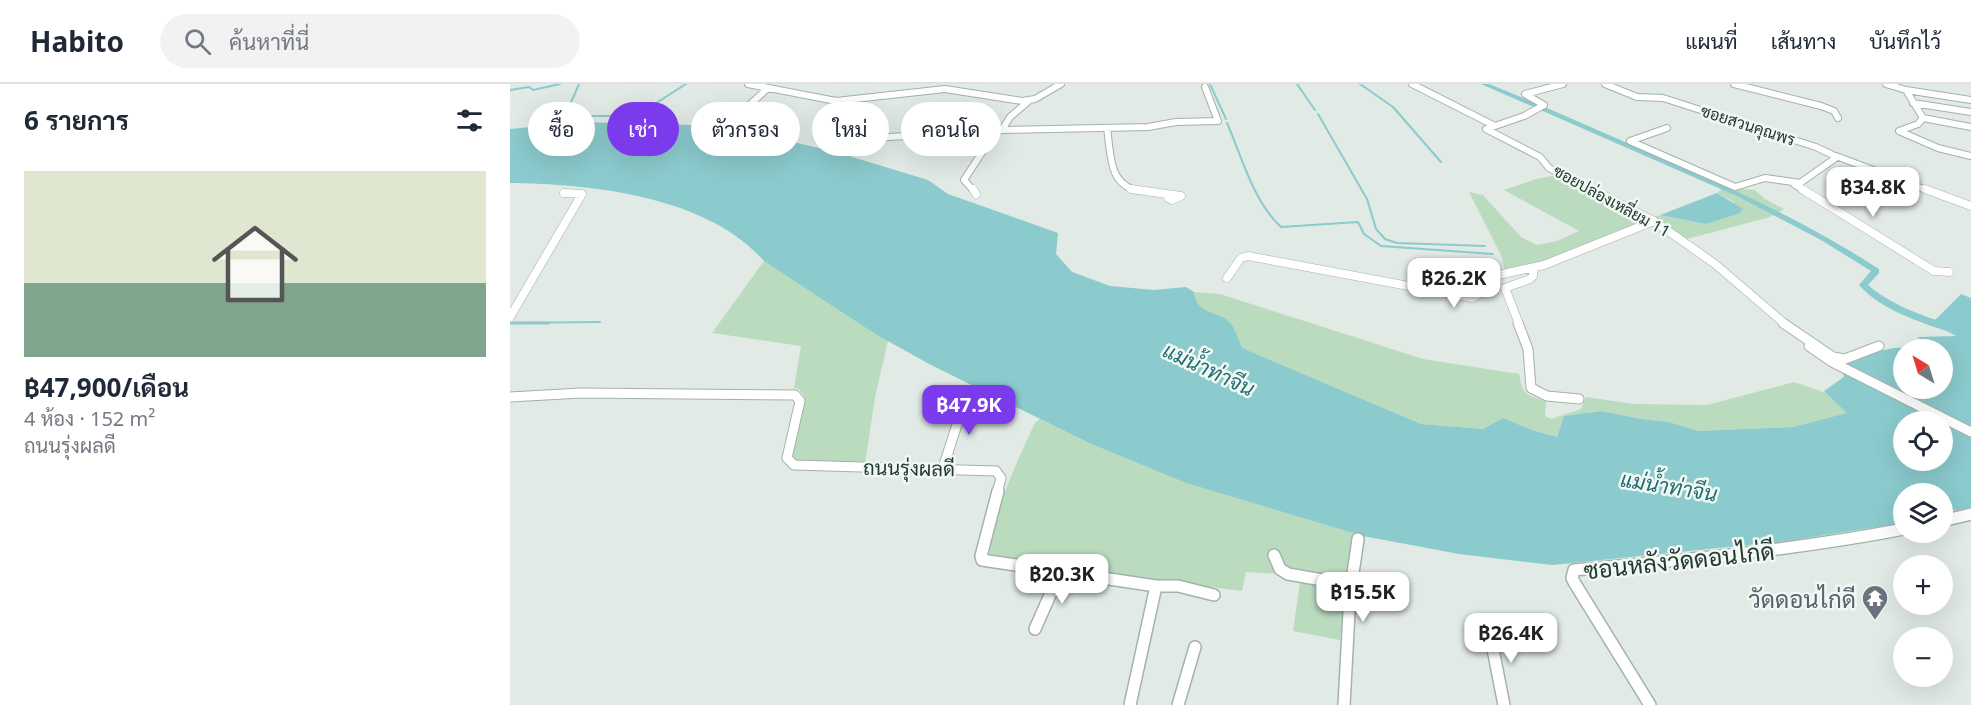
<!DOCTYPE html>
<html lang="th">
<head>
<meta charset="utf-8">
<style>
	body { margin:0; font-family:"Noto Sans",Sarabun,sans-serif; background:#f2f2f3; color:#1f2937; height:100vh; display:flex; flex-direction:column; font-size:22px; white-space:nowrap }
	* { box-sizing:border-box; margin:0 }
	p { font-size:20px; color:#747a83 }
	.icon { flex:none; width:33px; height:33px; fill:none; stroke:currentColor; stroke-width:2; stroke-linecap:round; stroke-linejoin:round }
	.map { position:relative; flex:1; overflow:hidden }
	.side { display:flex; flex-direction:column; background:#fff; width:510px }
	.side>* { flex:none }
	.guide { position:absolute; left:18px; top:18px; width:570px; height:54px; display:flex; gap:12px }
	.needle { width:39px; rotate:322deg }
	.tools { position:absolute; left:1383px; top:255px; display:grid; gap:12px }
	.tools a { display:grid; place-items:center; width:60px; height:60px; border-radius:50%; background:#fff; box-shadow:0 6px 24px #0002; font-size:30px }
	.price { position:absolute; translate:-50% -51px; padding:0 14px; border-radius:12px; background:#fff; color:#222; font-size:20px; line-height:39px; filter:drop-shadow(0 2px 3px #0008) }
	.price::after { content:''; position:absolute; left:50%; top:36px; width:18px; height:14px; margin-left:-9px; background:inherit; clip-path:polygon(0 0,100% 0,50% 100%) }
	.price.current { background:#7c3aed; color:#fff }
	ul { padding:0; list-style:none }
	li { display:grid; align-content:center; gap:12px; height:318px; padding:0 24px }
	li span { display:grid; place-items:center; height:186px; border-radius:0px; color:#555 }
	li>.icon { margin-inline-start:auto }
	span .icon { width:108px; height:108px; fill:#fffc; stroke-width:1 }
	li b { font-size:26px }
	h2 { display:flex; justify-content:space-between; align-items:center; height:72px; padding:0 24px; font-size:26px }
	.tag { padding:0 21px; border-radius:27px; background:#fff; box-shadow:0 6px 24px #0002; font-size:21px; line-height:54px }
	.tag.current { background:#7c3aed; color:#fff }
	header { display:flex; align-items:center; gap:36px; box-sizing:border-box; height:84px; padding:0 30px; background:#fff; border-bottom:2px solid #e0e1e3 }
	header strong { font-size:28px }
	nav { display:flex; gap:33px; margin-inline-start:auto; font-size:21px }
	.search { width:420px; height:54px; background:#f2f2f3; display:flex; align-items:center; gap:15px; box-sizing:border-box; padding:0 21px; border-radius:33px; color:#747a83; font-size:22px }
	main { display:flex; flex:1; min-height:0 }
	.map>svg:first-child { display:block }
</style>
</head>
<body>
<header>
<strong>Habito</strong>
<div class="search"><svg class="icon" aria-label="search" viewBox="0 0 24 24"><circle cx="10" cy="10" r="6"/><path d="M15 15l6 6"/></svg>ค้นหาที่นี่</div>
<nav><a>แผนที่</a><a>เส้นทาง</a><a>บันทึกไว้</a></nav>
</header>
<main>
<section class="side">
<h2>6 รายการ<svg class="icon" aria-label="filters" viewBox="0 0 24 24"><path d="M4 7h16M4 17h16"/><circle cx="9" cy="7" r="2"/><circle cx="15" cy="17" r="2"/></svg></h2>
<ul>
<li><span style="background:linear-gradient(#dfe7d0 60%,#7fa58c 0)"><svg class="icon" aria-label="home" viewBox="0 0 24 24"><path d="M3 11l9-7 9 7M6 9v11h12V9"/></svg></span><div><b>฿47,900/เดือน</b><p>4 ห้อง · 152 m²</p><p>ถนนรุ่งผลดี</p></div></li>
</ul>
</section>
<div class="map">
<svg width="1461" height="621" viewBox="0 0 1461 621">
	<rect width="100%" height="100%" fill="#e1eae5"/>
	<!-- green -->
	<path fill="#bbdbbf" d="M1047,91L1146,141L996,194L992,173L959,108L973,111L1011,153L1027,161L1047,157L1069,147L994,106L1026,95Z
		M1213,104L1245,106L1255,115L1274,125L1260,133L1177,155L1143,133L1150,131L1196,140L1204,137L1224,118L1207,109Z
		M254,177L378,257L365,313L355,380H289L280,373L294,312L289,305L284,304L291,262L202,249Z
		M684,208L710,210L913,275L1009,290C1013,311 1015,311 1036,317L1035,332L1041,335L1071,325L1076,313L1124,320L1197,321L1284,298L1316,309L1338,329L1283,343L1188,347L1159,338L1131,335L1091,327L1054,332L1047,353L1022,346L993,334L973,345L911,340L731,264C728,257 726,248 722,241C710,225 688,234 684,208Z
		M530,335L579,359L676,399L853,452L848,489L837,492L830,556L783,547L791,491L736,488L732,507L487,476L478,470C487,421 504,383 525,339Z"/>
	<!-- water -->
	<path fill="#8bcacd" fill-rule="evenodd" d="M72,38L182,41L220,45L271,55L329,69L418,96L438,110L548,149L546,170L562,188L600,202L644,206L676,203L684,208C688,234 711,225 722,241C726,248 729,257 732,264L911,340L973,345L993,334L1022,346L1047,353L1054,332L1091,327L1131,335L1159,338L1188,347L1283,343L1337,329L1314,307L1334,293L1330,281C1352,274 1381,259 1403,265L1394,266V304H1432V266L1424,265L1407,253L1446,252L1422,239L1451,210L1461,214V423L1433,429L1432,410H1394L1393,438L1386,440L1277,457L1042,481L949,470L853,452L676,399L579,359L421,281L367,251L254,177C197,112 82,100 0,99V45ZM1394,338H1432V376H1394Z
		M1207,109L1233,125L1230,129L1196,140L1150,131Z"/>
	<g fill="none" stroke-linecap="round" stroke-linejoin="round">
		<!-- stream-far1 -->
		<path stroke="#8bcacd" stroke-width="2" d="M69,0L55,32H126L176,0
			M700,0L716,35
			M787,0L805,26
			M850,0L883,23L931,78
			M0,6L19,3L23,6L50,0
			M808,30L857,115L866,145L875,155L887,159L975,162
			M717,39C732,73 743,117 771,143L848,138L854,150L871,162L983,170
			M0,239L90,238"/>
		<!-- stream -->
		<path stroke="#8bcacd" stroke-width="3" d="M0,239H38"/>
		<!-- canal -->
		<path fill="#8bcacd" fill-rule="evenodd" d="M971,0H979C1031,21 1083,44 1134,66C1215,101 1295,137 1369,185V189L1358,201C1387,226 1425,235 1461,248V254C1426,244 1373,229 1349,201L1361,187L1311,156L1229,113Z"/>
		<!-- minor-far3 casing -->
		<g stroke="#a4b2ab" stroke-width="8">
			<path id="minor-far3" d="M238,0L326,17L435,5L512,17L525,15L551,0
				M902,0L985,42L976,45L1030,73L1039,84L1084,107
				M1095,0L1127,13L1153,14L1306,63L1327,73L1290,99L1255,94L1225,103L1120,57L1157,44
				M1224,0L1311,22L1324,27L1328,34
				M1376,0L1396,6L1413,34L1408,40L1389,47L1428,64L1461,72
				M1396,6L1461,16
				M326,17L331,26L318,53L331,56L492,46L638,43L666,38L708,37L695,3
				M1403,19L1461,28
				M1413,34L1461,43
				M223,36L258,4
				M985,42L1014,32L1034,21L1015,10L1053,0
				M597,44C601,70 598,102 630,107
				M492,46L500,33L520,16
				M1326,72L1419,107
				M1284,100L1294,107
				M464,107L454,96L486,47"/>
		</g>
		<!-- minor-far2 casing -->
		<g stroke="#a4b2ab" stroke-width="9">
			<path id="minor-far2" d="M463,105L466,110
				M621,105L671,112L662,116L658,114V111
				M1081,105L1144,137L1205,180L1275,240
				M1292,105L1424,187L1439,188
				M1415,105L1461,122
				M717,194L731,174L738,172L963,214L969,210L975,194L1034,181L1144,137
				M0,233L72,110L54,109
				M1009,240L995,204L1020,195L1023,192V184"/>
		</g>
		<!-- minor-far1 casing -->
		<g stroke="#a4b2ab" stroke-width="11">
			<path id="minor-far1" d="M1008,239L1018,265L1021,304L1037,312L1069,315
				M1273,239L1323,273L1335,275L1369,262
				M1299,262L1322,278L1461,348
				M0,313L71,309L285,311L290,317L277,374L284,381L486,387L491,394L487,409
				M433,384L452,325V316"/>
		</g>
		<!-- minor casing -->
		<g stroke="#a4b2ab" stroke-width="14">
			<path id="minor" d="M488,407L471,472L472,476L646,502L620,621
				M1432,437L1461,430
				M764,471L770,485L778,490L841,501
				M646,502H668L704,511
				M525,545L551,486
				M979,545L994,621
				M668,621L685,563
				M834,621L840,510L848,455
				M1140,621L1064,498L1062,494L1064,486C1175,476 1285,466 1394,445"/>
		</g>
		<!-- minor-far3 -->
		<use href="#minor-far3" stroke="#fff" stroke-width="6"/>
		<!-- minor-far2 -->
		<use href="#minor-far2" stroke="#fff" stroke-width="8"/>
		<!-- minor-far1 -->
		<use href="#minor-far1" stroke="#fff" stroke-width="9"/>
		<!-- minor -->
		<use href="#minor" stroke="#fff" stroke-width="11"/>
	</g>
	<!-- icons -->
	<defs>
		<g id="temple-pin" transform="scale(1.35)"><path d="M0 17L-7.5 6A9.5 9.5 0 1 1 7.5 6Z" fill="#6b7280" stroke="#f1f7f3"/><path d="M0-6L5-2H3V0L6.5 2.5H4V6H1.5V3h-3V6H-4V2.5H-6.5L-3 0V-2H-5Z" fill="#fff"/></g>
	</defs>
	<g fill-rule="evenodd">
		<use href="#temple-pin" x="1365" y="514"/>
	</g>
	<g text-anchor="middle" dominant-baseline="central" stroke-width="5" stroke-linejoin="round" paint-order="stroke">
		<!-- far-street labels -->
		<g font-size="16" fill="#223a31" stroke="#f1f7f3">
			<text transform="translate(1238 41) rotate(18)">ซอยสวนคุณพร</text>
			<text transform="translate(1102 117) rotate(29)">ซอยปล่องเหลี่ยม 11</text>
		</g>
		<!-- street labels -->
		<g font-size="20" fill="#223a31" stroke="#f1f7f3">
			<text transform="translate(399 384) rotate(1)">ถนนรุ่งผลดี</text>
		</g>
		<!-- water labels -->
		<g font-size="21" font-style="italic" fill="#206e72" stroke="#f1f7f3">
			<text transform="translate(699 285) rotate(25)">แม่น้ำท่าจีน</text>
			<text transform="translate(1159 402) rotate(9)">แม่น้ำท่าจีน</text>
		</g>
		<!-- near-street labels -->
		<g font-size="24" fill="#223a31" stroke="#f1f7f3">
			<text transform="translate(1169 476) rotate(-6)">ซอนหลังวัดดอนไก่ดี</text>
		</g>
		<!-- near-worship labels -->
		<g font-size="24" fill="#5b616d" stroke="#f1f7f3" text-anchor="end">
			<text x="1346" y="514">วัดดอนไก่ดี</text>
		</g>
	</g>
</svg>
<div class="tools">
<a><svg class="needle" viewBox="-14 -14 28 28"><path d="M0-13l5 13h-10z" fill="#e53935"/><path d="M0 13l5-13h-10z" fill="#747a83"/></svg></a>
<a><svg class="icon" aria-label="locate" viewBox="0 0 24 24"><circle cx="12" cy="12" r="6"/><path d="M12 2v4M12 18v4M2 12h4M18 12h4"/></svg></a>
<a><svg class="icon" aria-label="layers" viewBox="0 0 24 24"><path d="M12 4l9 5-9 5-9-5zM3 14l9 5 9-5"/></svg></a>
<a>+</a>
<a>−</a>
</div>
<b class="price" style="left:1363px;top:134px">฿34.8K</b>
<b class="price" style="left:944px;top:225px">฿26.2K</b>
<b class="price current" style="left:459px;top:352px">฿47.9K</b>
<b class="price" style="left:552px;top:521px">฿20.3K</b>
<b class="price" style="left:853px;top:539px">฿15.5K</b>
<b class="price" style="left:1001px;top:580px">฿26.4K</b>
<div class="guide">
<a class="tag">ซื้อ</a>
<a class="tag current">เช่า</a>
<a class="tag">ตัวกรอง</a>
<a class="tag">ใหม่</a>
<a class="tag">คอนโด</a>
</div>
</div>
</main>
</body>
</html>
